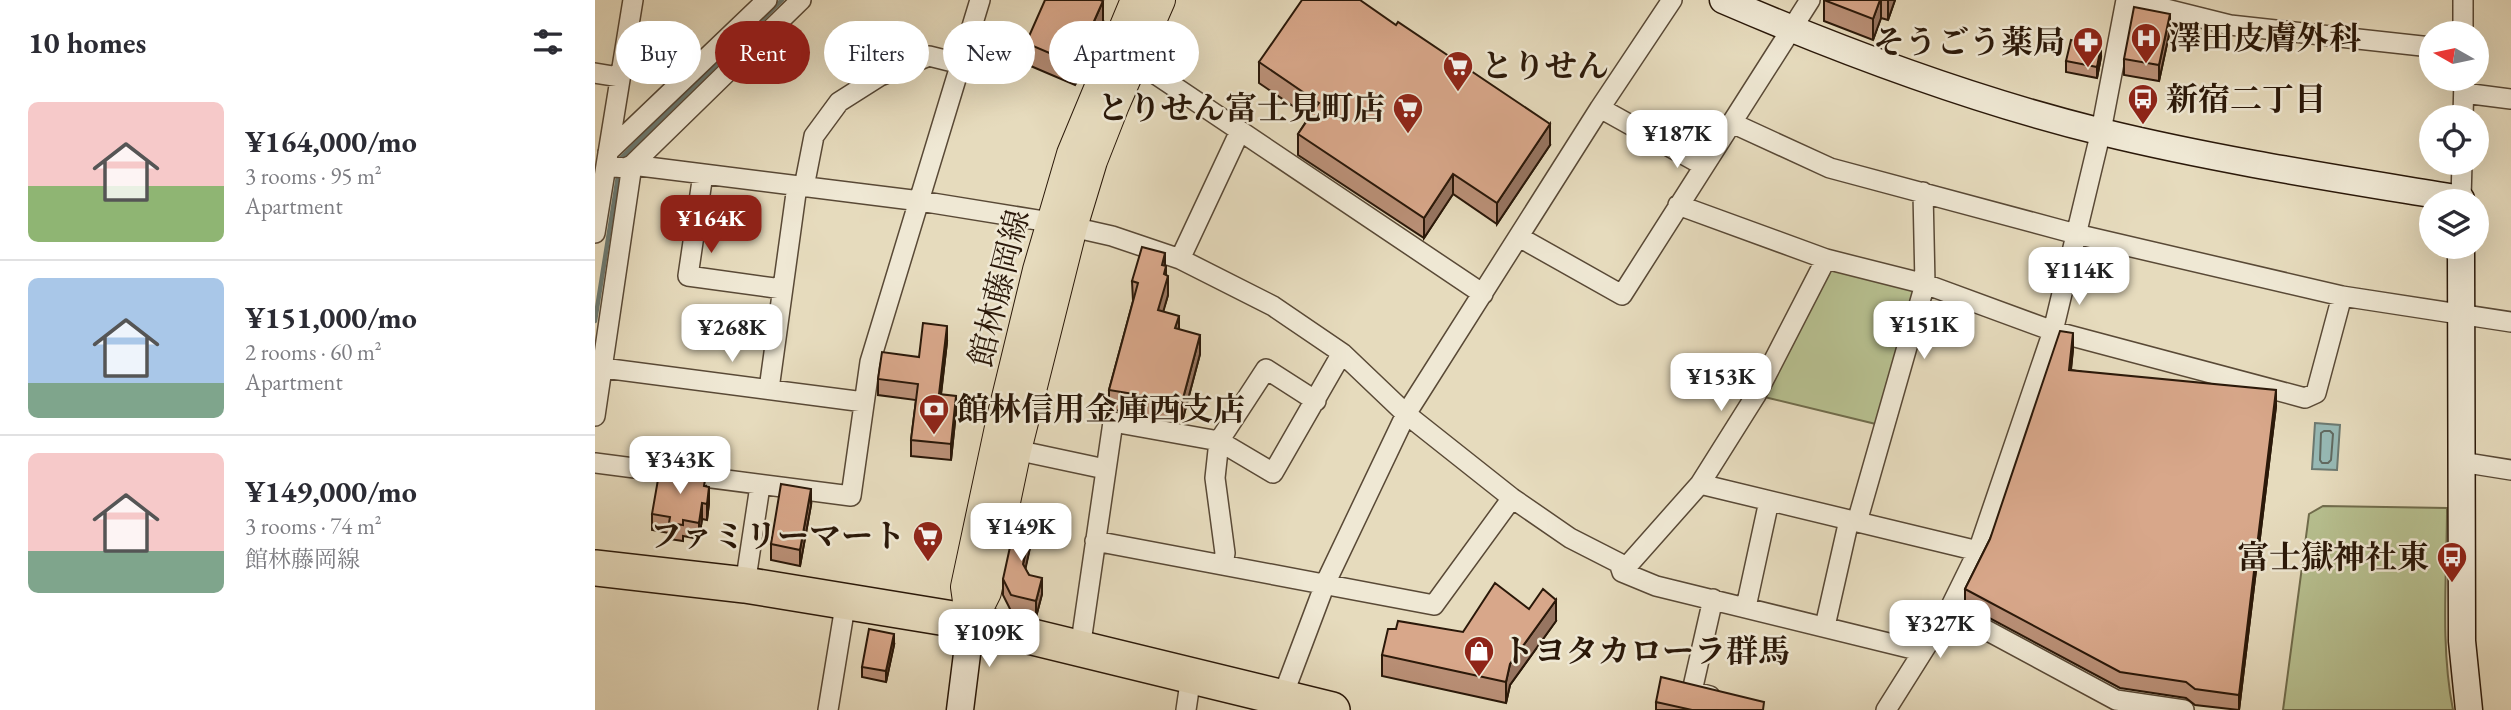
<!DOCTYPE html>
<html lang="en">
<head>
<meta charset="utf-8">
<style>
	body { margin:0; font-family:"EB Garamond","Noto Serif JP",serif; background:#f2f2f3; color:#2b2b33; height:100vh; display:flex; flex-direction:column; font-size:26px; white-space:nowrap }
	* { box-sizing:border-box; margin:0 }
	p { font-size:23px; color:#7c7c81 }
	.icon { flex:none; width:38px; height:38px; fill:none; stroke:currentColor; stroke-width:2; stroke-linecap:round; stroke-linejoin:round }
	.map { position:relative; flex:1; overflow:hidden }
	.side { display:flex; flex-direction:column; background:#fff; width:595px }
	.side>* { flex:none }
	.guide { position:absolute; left:21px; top:21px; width:665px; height:63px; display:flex; gap:14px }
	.needle { width:46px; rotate:279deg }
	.controls { position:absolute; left:1824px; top:21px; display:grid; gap:14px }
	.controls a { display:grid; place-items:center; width:70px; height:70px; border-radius:50%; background:#fff; box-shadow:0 7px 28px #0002; font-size:35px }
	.price { position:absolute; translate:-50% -60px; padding:0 16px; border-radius:14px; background:#fff; color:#222; font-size:23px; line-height:46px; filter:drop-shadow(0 2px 4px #0008) }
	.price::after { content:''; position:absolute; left:50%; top:42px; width:21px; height:16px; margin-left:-10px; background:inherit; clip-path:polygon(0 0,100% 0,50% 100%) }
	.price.current { background:#8f2418; color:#fff }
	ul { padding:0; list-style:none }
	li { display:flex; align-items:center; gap:21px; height:175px; padding:0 28px }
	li+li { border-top:2px solid #e1e1e2 }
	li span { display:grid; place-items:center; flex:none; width:196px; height:140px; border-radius:10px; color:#555 }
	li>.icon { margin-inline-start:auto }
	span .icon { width:84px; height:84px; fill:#fffc; stroke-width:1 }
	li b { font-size:30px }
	h2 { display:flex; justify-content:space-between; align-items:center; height:84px; padding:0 28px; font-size:30px }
	.tag { padding:0 24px; border-radius:32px; background:#fff; box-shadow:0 7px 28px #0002; font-size:24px; line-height:63px }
	.tag.current { background:#8f2418; color:#fff }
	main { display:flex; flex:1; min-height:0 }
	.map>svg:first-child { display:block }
</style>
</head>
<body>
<main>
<section class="side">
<h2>10 homes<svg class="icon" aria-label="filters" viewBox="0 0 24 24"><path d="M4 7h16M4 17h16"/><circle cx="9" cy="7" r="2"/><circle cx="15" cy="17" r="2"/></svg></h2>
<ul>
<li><span style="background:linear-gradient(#f6c9c9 60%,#8fb573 0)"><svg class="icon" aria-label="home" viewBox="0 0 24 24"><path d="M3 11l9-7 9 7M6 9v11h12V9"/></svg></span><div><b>¥164,000/mo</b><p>3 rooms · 95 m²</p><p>Apartment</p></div></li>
<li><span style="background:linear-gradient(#a9c7e8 75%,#7fa58c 0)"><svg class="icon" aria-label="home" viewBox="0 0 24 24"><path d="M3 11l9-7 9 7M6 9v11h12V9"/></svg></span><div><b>¥151,000/mo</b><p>2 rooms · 60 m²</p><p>Apartment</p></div></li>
<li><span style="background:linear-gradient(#f6c9c9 70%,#7fa58c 0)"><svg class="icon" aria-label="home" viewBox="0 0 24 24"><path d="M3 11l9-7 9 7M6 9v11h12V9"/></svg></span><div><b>¥149,000/mo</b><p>3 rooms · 74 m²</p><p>館林藤岡線</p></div></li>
</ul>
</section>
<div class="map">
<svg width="1916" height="710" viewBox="0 0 1916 710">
	<rect width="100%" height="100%" fill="#e6dbbd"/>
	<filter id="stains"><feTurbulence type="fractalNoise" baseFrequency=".00286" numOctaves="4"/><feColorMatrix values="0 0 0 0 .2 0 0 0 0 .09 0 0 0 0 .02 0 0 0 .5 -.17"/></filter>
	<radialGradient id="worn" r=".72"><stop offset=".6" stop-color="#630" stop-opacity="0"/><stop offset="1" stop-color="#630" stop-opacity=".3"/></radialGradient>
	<!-- green -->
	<path fill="#b7c090" stroke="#706c4c" stroke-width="2" d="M1231,259L1330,284L1289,426L1161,395Z
		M1728,506L1852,508C1852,575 1845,645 1858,710H1688L1714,514Z"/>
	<!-- water -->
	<path fill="#97bab6" stroke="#6b7971" stroke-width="2" d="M1720,423L1745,425L1742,470L1717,469Z"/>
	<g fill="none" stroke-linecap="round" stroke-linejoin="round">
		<!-- shore -->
		<path stroke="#606960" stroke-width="2" d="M1729,431H1735L1738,434L1736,460L1733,463H1727L1725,460L1726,433Z"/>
		<!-- stream -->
		<path stroke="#6b7971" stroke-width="4.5" d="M26,158L187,0
			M0,321L23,176"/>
		<!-- street casing -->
		<g stroke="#594936" stroke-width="22">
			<path id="street" d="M1535,0L1635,25L1836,47
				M1868,0V33
				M537,62L559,73L888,294
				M0,73L24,77
				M1869,93L1916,99
				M1005,108L1109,166
				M1868,117L1869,79
				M1137,123L1235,168L1481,234L1747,296L1916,322
				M13,152L172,0
				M11,166L30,168L37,165L325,201L455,222L517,236L585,259L678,306L747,353L811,414L917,498L975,538L1024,563L1027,572L1061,586L1326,651
				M108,174L93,276L187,289
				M209,187L219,136L244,102L285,76L334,56L366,64
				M1866,199L1867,163
				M1083,205L1231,259L1330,284L1458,331L1710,398L1721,393L1747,296
				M0,233L38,0
				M924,237L1027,295L1215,0
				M585,259L645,131
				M0,367L269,402
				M174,389L202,186
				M0,416L37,165L206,0
				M421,450L510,469
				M1866,462L1916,470
				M0,463L256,496L275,362L385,0
				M1105,484L1383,551
				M1262,522L1330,284L1328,192
				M500,541L839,605L917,498
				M628,565L630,553L620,478L624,441L671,369L721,401
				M1027,572L1105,484L1161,395L1231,259
				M150,585L165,486
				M1151,607L1174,501
				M1354,610L1521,700L1589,710
				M1230,626L1254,520
				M485,649L518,422L624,441L678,473L747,353
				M1115,696L1097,691L1118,599
				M687,705V698L730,584L811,414L1005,108L1077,0
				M233,710L251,600
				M591,710L596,676
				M1291,710L1354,610L1383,551L1458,331L1506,131L1531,0"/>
		</g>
		<!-- secondary casing -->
		<g stroke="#2a1809" stroke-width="29">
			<path id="secondary" d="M1128,0C1251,53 1377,100 1507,132C1626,161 1746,179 1866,199V201
				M1866,247L1867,641L1874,710
				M365,710L376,622"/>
		</g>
		<!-- primary casing -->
		<g stroke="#2a1809" stroke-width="32">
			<path id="primary" d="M376,622L391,592L421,450L477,227L497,161L519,105L565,0
				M376,622L371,587L407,418L443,270L477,154L541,0"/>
		</g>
		<!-- highway casing -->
		<g stroke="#2a1809" stroke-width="38">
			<path id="highway" d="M0,568L150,585L376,622L737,710"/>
		</g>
		<!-- street -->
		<use href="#street" stroke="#efe8d4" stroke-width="19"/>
		<!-- secondary -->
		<use href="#secondary" stroke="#efe8d4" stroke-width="26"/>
		<!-- primary -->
		<use href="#primary" stroke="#e6dbbd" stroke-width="30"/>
		<!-- highway -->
		<use href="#highway" stroke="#e6dbbd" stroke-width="35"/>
	</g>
	<!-- wall -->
	<path fill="#ba9077" stroke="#2a1809" stroke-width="2" d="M1229,0H1300L1293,20L1286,18L1278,40L1229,21Z
		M508,22L480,85L431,64V43Z
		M1575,30L1564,81L1529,75V59Z
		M1506,57L1502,78L1471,72V61Z
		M664,62L955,145L902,224L858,194L829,238L703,155V134L714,117L664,83Z
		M570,265L573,295L568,311L605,354L587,422L514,409V390L538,301L537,281Z
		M352,342L346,395L361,412L356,460L316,456V440L321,400L283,395V379Z
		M1478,349L1476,370L1681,406L1644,710L1600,705L1591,698L1525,688L1370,605V589L1395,539Z
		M111,486L114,503L112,520L107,519L104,539L88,536V541L74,539V533L57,530V514Z
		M216,505L205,566L176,560V544Z
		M438,534L430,569L447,594L441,617L416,611L408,595V579Z
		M934,609L961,621L915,685L911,703L787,676V655L868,632Z
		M299,645L291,682L267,677V667Z
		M1061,702L1169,710H1061Z"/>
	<!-- shaded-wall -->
	<path fill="#977561" stroke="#2a1809" stroke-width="2" d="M1285,0H1286V18L1278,40V19Z
		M1293,0H1300L1293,20Z
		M508,1V22L480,85V64Z
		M1575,14V30L1564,81V65Z
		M1506,46V57L1502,78V67Z
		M955,124V145L902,224V203Z
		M858,174V194L829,238V218Z
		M570,253V272L571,266V281L573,276V295L563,330V310L567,265Z
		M584,316V335L580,328Z
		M352,326V342L344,410V394Z
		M1478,333V349L1474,386V370Z
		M605,335V354L587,422V402Z
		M1681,390V406L1644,710V695Z
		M361,396V412L356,460V444Z
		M114,487V503L112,520V504Z
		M216,489V505L205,566V550Z
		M107,503V519L104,539V523Z
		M438,518V534L428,580V564Z
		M447,578V594L441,617V601Z
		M961,600V621L915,685L911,703V682L915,664Z
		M299,634V645L291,682V671Z"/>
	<!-- building -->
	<path fill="#d8a78a" stroke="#2a1809" stroke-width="2" d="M450,0H505L508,1L480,64L431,43Z
		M707,0H765L801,25L803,22L955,124L902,203L858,174L829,218L703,134L724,103L664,62Z
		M1229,0H1285L1278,19Z
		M1539,7L1575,14L1564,65L1529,59Z
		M1476,40L1506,46L1502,67L1471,61Z
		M547,247L570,253L567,265L571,266L569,274L573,276L563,310L584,316L580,328L605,335L587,402L514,390L543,283L537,281Z
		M328,323L352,326L344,394L361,396L356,444L316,440L323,384L283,379L287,352L324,357Z
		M1465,331L1478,333L1474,370L1681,390L1644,695L1600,689L1591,682L1525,672L1370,589L1395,539Z
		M65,468L111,474L109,486L114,487L112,504L107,503L104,523L88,520V525L74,523L75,517L57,514Z
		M186,484L216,489L205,550L176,544Z
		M422,515L438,518L428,564L434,575L447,578L441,601L416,595L408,579Z
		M900,583L934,609L948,589L961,600L915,664L911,682L787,655L793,629H801L803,621L868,632Z
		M274,629L299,634L291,671L267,667Z
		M1066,677L1169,702L1168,710H1097L1061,702Z"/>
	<!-- icons -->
	<defs>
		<g id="hospital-pin" transform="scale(1.575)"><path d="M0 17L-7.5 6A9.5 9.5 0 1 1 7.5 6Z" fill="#8f2418" stroke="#efe8d4"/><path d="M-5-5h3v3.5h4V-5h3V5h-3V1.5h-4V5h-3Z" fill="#fff"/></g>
		<g id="pharmacy-pin" transform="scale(1.575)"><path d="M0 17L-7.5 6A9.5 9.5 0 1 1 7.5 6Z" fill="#8f2418" stroke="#efe8d4"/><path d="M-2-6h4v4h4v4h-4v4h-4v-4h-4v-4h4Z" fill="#fff"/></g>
		<g id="supermarket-pin" transform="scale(1.575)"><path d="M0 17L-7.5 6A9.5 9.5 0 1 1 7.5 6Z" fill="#8f2418" stroke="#efe8d4"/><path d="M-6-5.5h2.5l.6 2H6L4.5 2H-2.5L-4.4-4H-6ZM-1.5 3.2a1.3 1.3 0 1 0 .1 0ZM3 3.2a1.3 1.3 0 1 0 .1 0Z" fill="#fff"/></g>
		<g id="bus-pin" transform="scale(1.575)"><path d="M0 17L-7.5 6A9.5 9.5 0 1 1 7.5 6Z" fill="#8f2418" stroke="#efe8d4"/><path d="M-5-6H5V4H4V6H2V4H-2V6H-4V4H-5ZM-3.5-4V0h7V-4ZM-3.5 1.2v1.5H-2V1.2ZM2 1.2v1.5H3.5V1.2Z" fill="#fff"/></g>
		<g id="bank-pin" transform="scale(1.575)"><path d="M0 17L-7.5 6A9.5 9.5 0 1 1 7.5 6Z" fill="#8f2418" stroke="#efe8d4"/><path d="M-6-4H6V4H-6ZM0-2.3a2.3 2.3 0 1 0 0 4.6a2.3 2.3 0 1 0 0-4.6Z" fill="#fff"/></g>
		<g id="shop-pin" transform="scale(1.575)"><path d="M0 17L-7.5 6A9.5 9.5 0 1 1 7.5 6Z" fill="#8f2418" stroke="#efe8d4"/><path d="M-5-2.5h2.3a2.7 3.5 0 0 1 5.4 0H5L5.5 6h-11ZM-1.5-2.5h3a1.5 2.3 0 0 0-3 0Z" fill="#fff"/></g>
	</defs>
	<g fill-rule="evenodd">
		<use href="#hospital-pin" x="1551" y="38"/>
		<use href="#pharmacy-pin" x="1493" y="42"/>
		<use href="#supermarket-pin" x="863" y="66"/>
		<use href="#bus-pin" x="1548" y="99"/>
		<use href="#supermarket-pin" x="813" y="108"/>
		<use href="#bank-pin" x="339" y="409"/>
		<use href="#supermarket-pin" x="333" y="536"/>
		<use href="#bus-pin" x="1857" y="557"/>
		<use href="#shop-pin" x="884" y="651"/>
	</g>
	<g text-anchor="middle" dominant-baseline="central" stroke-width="5" stroke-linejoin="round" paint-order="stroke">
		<!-- poi labels -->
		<g font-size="32" font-weight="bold" fill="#2a1809" stroke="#efe8d4" text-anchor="start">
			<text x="1574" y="38">澤田皮膚外科</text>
			<text x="1470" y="42" text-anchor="end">そうごう薬局</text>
			<text x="886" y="66">とりせん</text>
			<text x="1571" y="99">新宿二丁目</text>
			<text x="790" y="108" text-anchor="end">とりせん富士見町店</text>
			<text x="362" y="409">館林信用金庫西支店</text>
			<text x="310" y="536" text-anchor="end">ファミリーマート</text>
			<text x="1834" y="557" text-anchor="end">富士獄神社東</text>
			<text x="907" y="651">トヨタカローラ群馬</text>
		</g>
		<!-- street labels -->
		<g font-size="32" fill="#2a1809" stroke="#efe8d4">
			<text transform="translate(404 288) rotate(-76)">館林藤岡線</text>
		</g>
	</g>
	<rect width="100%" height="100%" filter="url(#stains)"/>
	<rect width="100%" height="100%" fill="url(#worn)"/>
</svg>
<div class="controls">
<a><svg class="needle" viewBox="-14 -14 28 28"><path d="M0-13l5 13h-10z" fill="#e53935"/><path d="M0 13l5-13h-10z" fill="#7c7c81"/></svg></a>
<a><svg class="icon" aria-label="locate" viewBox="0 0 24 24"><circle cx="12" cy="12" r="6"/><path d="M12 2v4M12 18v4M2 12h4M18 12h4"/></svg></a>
<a><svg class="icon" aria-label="layers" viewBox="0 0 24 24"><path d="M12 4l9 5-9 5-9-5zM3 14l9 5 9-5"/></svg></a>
</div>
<b class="price" style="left:1082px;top:170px">¥187K</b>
<b class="price current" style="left:116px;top:255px">¥164K</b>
<b class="price" style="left:1484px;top:307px">¥114K</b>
<b class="price" style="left:1329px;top:361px">¥151K</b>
<b class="price" style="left:137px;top:364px">¥268K</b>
<b class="price" style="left:1126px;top:413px">¥153K</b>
<b class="price" style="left:85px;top:496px">¥343K</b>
<b class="price" style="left:426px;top:563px">¥149K</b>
<b class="price" style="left:1345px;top:660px">¥327K</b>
<b class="price" style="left:394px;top:669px">¥109K</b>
<div class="guide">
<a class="tag">Buy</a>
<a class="tag current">Rent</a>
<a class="tag">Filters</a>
<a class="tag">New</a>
<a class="tag">Apartment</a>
</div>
</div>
</main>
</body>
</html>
